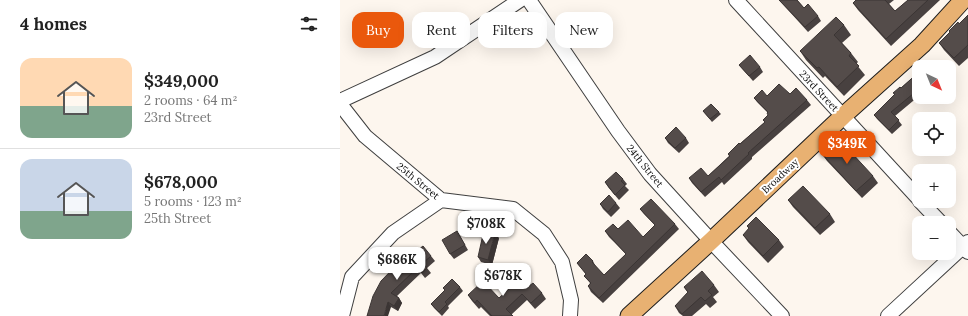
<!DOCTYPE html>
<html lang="en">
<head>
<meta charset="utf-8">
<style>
	body { margin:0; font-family:Lora,serif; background:#f6f6f6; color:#222; height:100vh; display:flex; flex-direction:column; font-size:15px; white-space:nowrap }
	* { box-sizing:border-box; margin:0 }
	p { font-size:13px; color:#767676 }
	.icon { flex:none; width:22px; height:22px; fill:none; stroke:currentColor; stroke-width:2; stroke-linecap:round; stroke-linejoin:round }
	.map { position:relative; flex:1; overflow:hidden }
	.details { display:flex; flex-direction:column; background:#fff; width:340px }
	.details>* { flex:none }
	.hud { position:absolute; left:12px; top:12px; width:380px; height:36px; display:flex; gap:8px }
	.needle { width:26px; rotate:137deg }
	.buttons { position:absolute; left:572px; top:60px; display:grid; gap:8px }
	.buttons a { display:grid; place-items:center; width:44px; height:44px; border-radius:8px; background:#fff; box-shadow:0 4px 16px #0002; font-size:20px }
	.price { position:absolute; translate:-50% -34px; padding:0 9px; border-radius:8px; background:#fff; color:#222; font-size:13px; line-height:26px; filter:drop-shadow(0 1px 2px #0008) }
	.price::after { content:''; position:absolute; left:50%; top:24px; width:12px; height:9px; margin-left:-6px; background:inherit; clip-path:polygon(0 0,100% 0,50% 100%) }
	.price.current { background:#ea580c; color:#fff }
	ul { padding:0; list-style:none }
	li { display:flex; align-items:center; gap:12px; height:100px; padding:0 20px }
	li+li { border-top:1px solid #e0e0e0 }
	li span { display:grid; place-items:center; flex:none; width:112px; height:80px; border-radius:12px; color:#555 }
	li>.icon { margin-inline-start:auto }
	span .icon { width:48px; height:48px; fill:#fffc; stroke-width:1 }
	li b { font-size:17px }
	h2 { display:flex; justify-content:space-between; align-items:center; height:48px; padding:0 20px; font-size:17px }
	.chip { padding:0 14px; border-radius:12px; background:#fff; box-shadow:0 4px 16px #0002; font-size:14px; line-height:36px }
	.chip.current { background:#ea580c; color:#fff }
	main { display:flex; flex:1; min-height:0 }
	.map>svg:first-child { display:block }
</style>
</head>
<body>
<main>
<section class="details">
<h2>4 homes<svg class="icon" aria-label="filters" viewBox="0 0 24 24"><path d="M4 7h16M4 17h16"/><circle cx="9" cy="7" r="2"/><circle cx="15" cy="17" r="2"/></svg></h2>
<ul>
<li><span style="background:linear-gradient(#ffd9b3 60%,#7fa58c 0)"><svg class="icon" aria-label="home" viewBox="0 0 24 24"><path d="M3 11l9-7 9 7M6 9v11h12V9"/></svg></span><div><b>$349,000</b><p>2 rooms · 64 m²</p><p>23rd Street</p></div></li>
<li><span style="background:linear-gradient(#c9d6e8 65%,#7fa58c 0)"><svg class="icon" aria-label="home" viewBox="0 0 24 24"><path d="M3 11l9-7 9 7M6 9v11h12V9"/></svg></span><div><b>$678,000</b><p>5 rooms · 123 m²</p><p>25th Street</p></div></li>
</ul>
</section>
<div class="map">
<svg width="628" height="316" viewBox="0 0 628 316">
	<rect width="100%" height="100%" fill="#fdf6ee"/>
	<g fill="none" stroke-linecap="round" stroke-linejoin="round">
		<!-- minor casing -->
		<g stroke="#3f3f3f" stroke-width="16">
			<path id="minor" d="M189,0L278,131L310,174L371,241L442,316
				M396,0L579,199
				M0,101L95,57L180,0
				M0,104L25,136L101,200L173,209L204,234L222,262L231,300L230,316
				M580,201L601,223
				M609,232L628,252
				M2,316L12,277L53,233L101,200
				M548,316L628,242"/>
		</g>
		<!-- major casing -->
		<g stroke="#1d1d1d" stroke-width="19">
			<path id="major" d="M289,316L371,241L503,116L582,45L623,0"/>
		</g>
		<!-- minor -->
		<use href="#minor" stroke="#fff" stroke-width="14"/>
		<!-- major -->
		<use href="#major" stroke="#e8b172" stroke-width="17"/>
	</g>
	<!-- wall -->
	<path fill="#484140" d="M439,0H457L464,8L478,16L481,21L468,32Z
		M516,0H554L549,4L555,11L568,0H600L551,46L518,10L513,3Z
		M628,15V58L619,66L604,50L599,43Z
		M504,25L511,35L502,43L511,53L518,62L516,64L525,75L504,96L485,76L483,78L466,60L460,51Z
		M399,65L420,67L423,72L413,81Z
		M579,72V96L555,116L562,125L552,134L537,119L534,115L561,88Z
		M450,94L467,100L471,105L412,157V159L384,185L382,182L365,197L352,183L349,178L368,176L389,156L388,154L425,122L423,120L428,115V113L417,102L414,98L427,96Z
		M363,111L379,112L381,114L372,122Z
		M325,138H346L349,143L339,153L328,143Z
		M482,154L533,176L538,183L522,198L487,161Z
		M283,179L287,184L285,186L289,190L279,200L268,187L265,182Z
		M448,200L490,214L495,222L480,235L453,207Z
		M276,203L280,208L271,217L263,209L260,204Z
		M300,209L335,224L339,229L263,303L251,292L248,286L250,283L244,276L246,274L237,263L253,261L256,267L264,275L286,254L269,237L265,231L278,229L303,237L315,225L304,214Z
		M407,226L439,240L444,247L428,263L408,242L403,235L409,229Z
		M120,236L128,250L114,259L110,254Z
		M159,238L152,265L141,262L138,257Z
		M74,253L91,256L95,261L87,268L91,273L85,278L81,273L57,296L59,298L62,303L58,311L51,307L27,316Z
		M374,285L379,292L373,297L377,302L370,308L366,304L352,316H343L339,313L335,306L348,293L344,287Z
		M189,286L202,293L206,299L195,309L187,300L171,315L173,316H150L141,307L139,309L132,301L128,295L159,298Z
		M120,287L123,291L108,306L109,308L102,316L94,308L91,304L105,290L103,288Z"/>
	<!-- shaded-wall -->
	<path fill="#3b3534" d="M155,233L159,238L152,265L148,260Z
		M59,298L62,303L58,311L54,306Z
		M48,302L51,307L48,316H44Z"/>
	<!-- building -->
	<path fill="#544c4a" stroke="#3b3534" d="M439,0H457L464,8L468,4L478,16L465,27Z
		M516,0H545L555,11L568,0H588L546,39L513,3Z
		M628,15V45L614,58L599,43L610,32L609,31L618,22L619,24Z
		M496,17L504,25L494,35L511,53L509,56L519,66L497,87L479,67L477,68L460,51Z
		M410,55L420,67L409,76L399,65Z
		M579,72V89L551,112L559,120L549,130L534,115L555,94L553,93L560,87L561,88Z
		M439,84L450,94L456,88L467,100L408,153L409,154L381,180L379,177L361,192L349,178L361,168L368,176L390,156L388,154L399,143L400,144L425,122L423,120L428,115L427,113L428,112L414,98L422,90L427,96Z
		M371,104L379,112L370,119L363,111Z
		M336,127L346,138L335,148L325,138Z
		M498,138L533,176L516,191L482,154Z
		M276,172L283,179L281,181L285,185L275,195L265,182Z
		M463,186L490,214L475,228L448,200Z
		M269,195L276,203L268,212L260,204Z
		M311,199L335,224L259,298L248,286L251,283L244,276L246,274L237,263L246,254L253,261L252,262L264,275L286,254L265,231L273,224L278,229L288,220L303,237L315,225L300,209Z
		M416,217L439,240L423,256L403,235L409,228L407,226Z
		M144,230L155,233L148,260L138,257Z
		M117,231L125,245L110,254L102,240Z
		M83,246L91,256L83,263L87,268L82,273L77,268L51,293L59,298L54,306L48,302L44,316H27L33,296L41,281L71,250L74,253Z
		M362,271L374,285L368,291L372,295L365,301L361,297L342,314L335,306L348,292L344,287Z
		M181,278L189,286L193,283L202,293L191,303L182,294L166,309L173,316H152L137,300L135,303L128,295L143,281L159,298Z
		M112,279L120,287L105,302L107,304L99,312L91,304L105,290L103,288Z"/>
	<g text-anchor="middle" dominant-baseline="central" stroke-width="4" stroke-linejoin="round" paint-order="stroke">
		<!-- street labels -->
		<g font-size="10" fill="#0c0c0c" stroke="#fff">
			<text transform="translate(479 91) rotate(47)">23rd Street</text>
			<text transform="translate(305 166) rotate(51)">24th Street</text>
			<text transform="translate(440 176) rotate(-43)">Broadway</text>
			<text transform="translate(78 181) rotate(39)">25th Street</text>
		</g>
	</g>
</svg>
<div class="buttons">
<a><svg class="needle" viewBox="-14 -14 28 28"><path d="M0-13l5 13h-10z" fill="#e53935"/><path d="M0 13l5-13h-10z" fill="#767676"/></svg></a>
<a><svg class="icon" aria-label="locate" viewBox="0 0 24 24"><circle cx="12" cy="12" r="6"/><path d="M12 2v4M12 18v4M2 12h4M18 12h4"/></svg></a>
<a>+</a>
<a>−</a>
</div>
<b class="price current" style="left:507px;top:165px">$349K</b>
<b class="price" style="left:146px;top:245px">$708K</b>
<b class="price" style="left:57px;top:281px">$686K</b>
<b class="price" style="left:163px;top:297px">$678K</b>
<div class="hud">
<a class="chip current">Buy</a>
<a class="chip">Rent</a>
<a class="chip">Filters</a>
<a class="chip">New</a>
</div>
</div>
</main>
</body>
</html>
